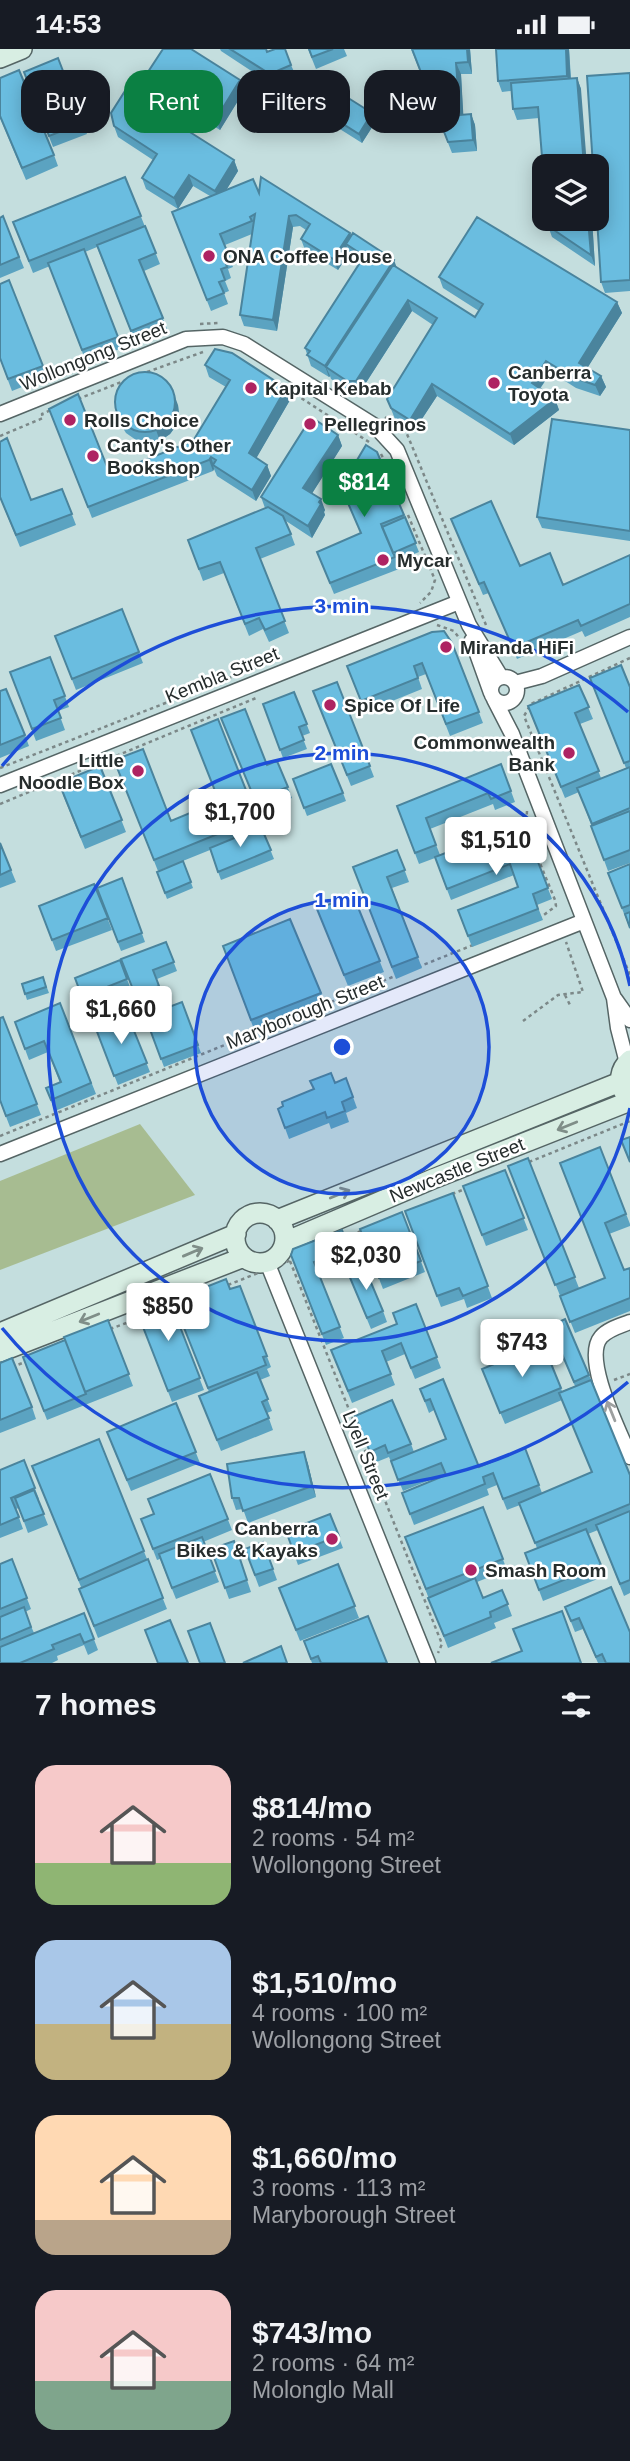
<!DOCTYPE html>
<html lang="en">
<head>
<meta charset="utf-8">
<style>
	body { margin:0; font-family:Helvetica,sans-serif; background:#20242c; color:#f1f3f6; height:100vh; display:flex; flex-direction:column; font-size:26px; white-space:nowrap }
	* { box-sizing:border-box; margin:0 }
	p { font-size:23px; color:#9ea1a6 }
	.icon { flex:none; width:38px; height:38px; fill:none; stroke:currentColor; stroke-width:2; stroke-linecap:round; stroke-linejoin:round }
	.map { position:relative; height:1614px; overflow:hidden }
	.sheet { display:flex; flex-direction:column; background:#171b24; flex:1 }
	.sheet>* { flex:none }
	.guide { position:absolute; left:21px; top:21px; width:588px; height:63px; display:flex; gap:14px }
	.fabs { position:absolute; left:532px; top:105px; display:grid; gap:14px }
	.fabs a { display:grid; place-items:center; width:77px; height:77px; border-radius:14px; background:#171b24; box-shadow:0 4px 18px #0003; font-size:35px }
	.price { position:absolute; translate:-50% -60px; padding:0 16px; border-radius:7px; background:#fff; color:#222; font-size:23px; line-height:46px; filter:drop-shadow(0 2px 4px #0008) }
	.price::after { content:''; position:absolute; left:50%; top:42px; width:21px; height:16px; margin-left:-10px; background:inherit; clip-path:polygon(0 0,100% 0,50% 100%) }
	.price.selected { background:#0b8043; color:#fff }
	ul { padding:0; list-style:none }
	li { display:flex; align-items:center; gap:21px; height:175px; padding:0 35px }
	li span { display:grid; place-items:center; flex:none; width:196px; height:140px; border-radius:21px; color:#555 }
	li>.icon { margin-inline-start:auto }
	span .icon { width:84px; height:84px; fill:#fffc; stroke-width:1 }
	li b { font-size:30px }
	h2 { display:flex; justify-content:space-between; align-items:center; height:84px; padding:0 35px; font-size:30px }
	.chip { padding:0 24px; border-radius:21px; background:#171b24; box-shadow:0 4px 18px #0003; font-size:24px; line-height:63px }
	.chip.selected { background:#0b8043; color:#fff }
	.status { display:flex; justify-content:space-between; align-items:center; height:49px; padding:0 35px; background:#171b24; direction:ltr }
	.status svg { height:19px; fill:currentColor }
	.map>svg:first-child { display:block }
</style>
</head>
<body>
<div class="status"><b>14:53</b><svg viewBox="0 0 49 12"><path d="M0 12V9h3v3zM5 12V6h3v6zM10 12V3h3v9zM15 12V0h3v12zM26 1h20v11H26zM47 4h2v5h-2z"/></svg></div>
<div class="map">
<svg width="630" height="1614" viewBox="0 0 630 1614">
	<rect width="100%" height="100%" fill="#d9ebeb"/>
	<!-- built -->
	<path fill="#c4dede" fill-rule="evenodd" d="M0,0H630V1614H0ZM544,117H597V170H544Z"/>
	<!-- green -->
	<path fill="#a7bc91" d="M140,1075L195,1146L0,1221V1132Z"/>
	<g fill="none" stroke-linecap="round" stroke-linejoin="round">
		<!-- street casing -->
		<g stroke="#556565" stroke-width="17">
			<path id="street" d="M0,365L186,290L223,288L244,295L375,377L397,401L469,576L501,628
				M472,591L491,644
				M491 641a13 13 0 1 1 26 0a13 13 0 1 1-26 0Z
				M515,634L542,627L630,588
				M494,650L512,685L614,949L618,979L627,1014
				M0,736L459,553
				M615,950L630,971
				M0,1105L584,872
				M267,1213L428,1614
				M630,1273C620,1277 608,1280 601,1288C582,1310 620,1383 630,1408"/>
		</g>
		<!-- secondary casing -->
		<g stroke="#556565" stroke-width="22">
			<path id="secondary" d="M0,9L22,0
				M625,1045C618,1033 619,1021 630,1011
				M235 1189a25 25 0 1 1 50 0a25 25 0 1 1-50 0Z
				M277,1171L620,1033
				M285,1193L435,1129L630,1052
				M0,1284L236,1185
				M0,1303L244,1208"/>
		</g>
		<!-- path -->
		<path stroke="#7c8888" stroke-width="2.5" stroke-dasharray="3.5 3.5" stroke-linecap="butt" d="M200,275L218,274
			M147,323L203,303
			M278,334L372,395
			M78,350L124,332
			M385,368L407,385L486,576
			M0,387L43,369L42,365L53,360
			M381,405L388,418
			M408,466L435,531L431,543L420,554
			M437,576L454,582L460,590
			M630,609L531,655L524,667L630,926
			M0,719L280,609
			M0,755L256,649
			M527,762L526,780L555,851L556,857L541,868
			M418,918L473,896
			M565,946L570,956
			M523,972L558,946L583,943L566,893
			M0,1087L395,927
			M529,1113L630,1072
			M452,1145L465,1140
			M345,1189L361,1182
			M290,1212L442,1595L438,1604
			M280,1216L293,1210
			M228,1236L258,1224
			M110,1280L140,1269
			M12,1318L25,1313
			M614,1331L630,1325"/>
		<!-- street -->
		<use href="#street" stroke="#fff" stroke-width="14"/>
		<!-- secondary -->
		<use href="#secondary" stroke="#d8eee3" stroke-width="19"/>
	</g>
	<!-- wall -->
	<path fill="#5ba3c1" d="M220,0H266L267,3L291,16L296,27L274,37L221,2Z
		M308,0H344L347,7L316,20Z
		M411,0H470L472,25H461L463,66L471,65L475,76L477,102L452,104Z
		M569,0L571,29H577L581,40L539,69L517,71L513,60L511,42L502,43L498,32Z
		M58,9L87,85L53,98L24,23Z
		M630,24V242L605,244L601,233Z
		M146,26L240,31L244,42L220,81L151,38Z
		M0,29L54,106L58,117L26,131L0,69Z
		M313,56L372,64L376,72L362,94L316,65Z
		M114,77L234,111L238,122L226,141L259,144L350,184L351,186L396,218L475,268L479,262L443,239L439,228L617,253L622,264L587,319L601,327L606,338L600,347L576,339L551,323L540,340L555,350L559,361L514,396L437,347L414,382L395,370L387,350L433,276L412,262L360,343H352L331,330L330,327L329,328L311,317L305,299L360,213L350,206L349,204L338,221L305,201L301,190L306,181L300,177L293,178L277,282L244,277L240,266L252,185L225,196L233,218L228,220L231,229L225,232L229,242L224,244L228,255L211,262L172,163L210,147L193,137L178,160L146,140L142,129L153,111L118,88Z
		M125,128L160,215L144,222L167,280L135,293L97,198L85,203L122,299L86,313L50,217L33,224L13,173Z
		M3,167L24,219L0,229V169Z
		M592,170L595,217L552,188L548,177Z
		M9,231L47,328L12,342L0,310Z
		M205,316L290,351L256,409L267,416L271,427L256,452L217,427L214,420L213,422L92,469L49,360L110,425L193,392L226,338L209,328Z
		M178,356L179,365L176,377L170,385L160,392L148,394L136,391L126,384L121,376L117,364Z
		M315,376L338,386L342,397L312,444L325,461L324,463L325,466L312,489L286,472L295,496L260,510L289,584L269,593L263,580L249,587L224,524L203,532L188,491L265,459L261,448Z
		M630,381V492L542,479L537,468Z
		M0,393L31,451L62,440L76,476L20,498L0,449Z
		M341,438L404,466L419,503L396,512L399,520L334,545L317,503L361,484Z
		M451,470L520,517L563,536L630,506V568L585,588L582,582L517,610L489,544L483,546Z
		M122,560L143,614L76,641L55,587Z
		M452,594L483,674L450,687L426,625L418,628L422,640L365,663L347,617Z
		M50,608L69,658L58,662L65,681L36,692L10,623Z
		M337,633L374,728L351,737L313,642Z
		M579,636L593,670L580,675L601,729L626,719L594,640L630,638V814L608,822L579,743L565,749L532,668Z
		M0,642L25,686L29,697L0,709Z
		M294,643L310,684L302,687L307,700L283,709L263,655Z
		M218,670L274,810L221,831L210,801L158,822L114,711L171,772L219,752Z
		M226,681L267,716L277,712L292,749L259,762Z
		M501,715L515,753L495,761L493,755L430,780L440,806L523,774L552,850L537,856L543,871L472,898L458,861L518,838L514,826L451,851L435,809L419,815L397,757Z
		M100,717L126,783L85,800L63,746Z
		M293,730L343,744L346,752L307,767Z
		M0,794L16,833L0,839Z
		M397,801L409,833L392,839L422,919L396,930L353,818Z
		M183,812L193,839L167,850L157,823Z
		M630,815V880L608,824Z
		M122,829L145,893L121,902L97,839Z
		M94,835L112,881L56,902L39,857Z
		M353,846L384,923L348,937L317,860Z
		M166,893L177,922L157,930L163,946L149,951L153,962L143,966L121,910Z
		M223,897L321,944L325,955L255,983Z
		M120,911L130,938L85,956L75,929Z
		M43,928L49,944L27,951L22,935Z
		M182,953L201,1004L164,1018L145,967Z
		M60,954L96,1045L55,1062L46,1039L60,1034L48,1003L29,1011L15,973Z
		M128,967L150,1023L118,1036L96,980Z
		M3,968L41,1066L10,1078L0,1052Z
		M346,1029L357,1059L346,1064L349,1073L331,1080L329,1074L289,1090L278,1060Z
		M600,1098L630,1175V1177L609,1185L624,1221L630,1219V1262L575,1284L508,1117L528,1109L579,1239L605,1229Z
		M505,1121L528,1181L486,1197L463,1137Z
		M453,1144L492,1249L467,1259L464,1250L441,1258L405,1162Z
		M402,1163L425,1223L383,1240L360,1180Z
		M342,1181L353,1210L318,1224L344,1289L326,1296L291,1206Z
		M348,1224L383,1262L387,1273L371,1280Z
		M240,1237L271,1318L267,1320L270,1327L260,1331L272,1362L267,1364L273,1381L221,1402L199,1347L209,1343L173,1251L230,1240Z
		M168,1247L204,1341L172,1353L136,1260Z
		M416,1255L441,1319L415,1330L405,1305L386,1313L395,1336L352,1354L331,1301L397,1275Z
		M108,1271L133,1337L47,1371L23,1308L65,1291Z
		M550,1277L589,1326L630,1426V1544L624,1547L598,1481L588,1485L605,1527L543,1552L525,1504L537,1499L520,1456L507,1461L497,1436L487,1440L489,1446L414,1476L402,1444L445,1426V1425L403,1442L389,1408L374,1414L355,1367L411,1395L414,1403L446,1390L434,1361L429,1364L420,1340L443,1330L479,1418L525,1399L542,1444L592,1423L562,1351L505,1375L482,1320L543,1295L562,1342L575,1337Z
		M0,1314L32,1358L36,1370L0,1384Z
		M176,1354L200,1414L131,1442L111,1394Z
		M99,1390L167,1560L98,1589L79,1540L81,1538L37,1428Z
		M304,1403L308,1415L316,1448L248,1474L243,1460L236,1461L232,1449Z
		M24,1411L39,1450L38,1451L48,1476L28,1484L19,1459L16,1460L23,1480L0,1489V1421Z
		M210,1425L232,1481L203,1493L219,1533L176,1550L160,1510L157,1511L141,1470L154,1465Z
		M483,1458L507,1521L477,1533L483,1549L502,1541L512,1567L494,1574L496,1579L448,1599L405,1488Z
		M330,1465L343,1499L298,1516L286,1482Z
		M234,1492L251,1543L229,1550L211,1500Z
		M263,1493L277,1531L259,1538L245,1500Z
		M12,1510L31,1560L25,1563L34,1584L84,1564L98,1601L88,1606L84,1596L57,1607L58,1611L52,1614H0V1515Z
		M338,1515L359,1569L300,1592L279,1539Z
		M565,1558L630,1583V1614H598L583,1580L575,1583Z
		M304,1592L387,1614H312Z"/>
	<!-- shaded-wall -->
	<path fill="#4a849d" d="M467,0H470L472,25L468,13Z
		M566,0H569L571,38L567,27Z
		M456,14L461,25L464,77L460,66Z
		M577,29L581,40L587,117H584Z
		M240,31L244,42L220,81L216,70Z
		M372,64L376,72L362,94L359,85Z
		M471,65L475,76L477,102L473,91Z
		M234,111L238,122L219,153L215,142Z
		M189,126L193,137L178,160L174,149Z
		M289,167L293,178L277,282L273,271Z
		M588,170H592L595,217L591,206Z
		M350,184L354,195H346L349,204L338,221L333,210Z
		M394,211L398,222L326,318L330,327L329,328L325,317Z
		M408,251L412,262L360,343L356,332Z
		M617,253L622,264L583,326L579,314Z
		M546,312L551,323L536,345L532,334Z
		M601,327L606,338L600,347L595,336Z
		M432,335L437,347L414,382L410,371Z
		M286,339L290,351L253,415L249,404Z
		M174,345L178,356L179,365L176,377L170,385L160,392L156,381Z
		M555,350L559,361L514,396L510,385Z
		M338,386L342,397L308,451L303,439Z
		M211,408L214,417L213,416L214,420L213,422L209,411Z
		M267,416L271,427L256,452L252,441Z
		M321,450L325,461L324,463L325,466L312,489L308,477Z
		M304,1403L308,1415L316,1448L312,1437Z"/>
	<!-- building -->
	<path fill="#6abde0" stroke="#4a849d" stroke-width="2" d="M163,0H191L240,31L216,70L146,26Z
		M230,0H266L267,3L275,0H285L291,16L270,25Z
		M309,0H333L312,8Z
		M412,0H467L468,13L456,14L460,66L471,65L473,91L448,93Z
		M496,0H566L567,27L498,32Z
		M58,9L83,74L49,87L24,23Z
		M19,21L54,106L22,119L0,67V29Z
		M630,24V231L601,233L597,169V117H593L587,27Z
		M577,29L584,117H544V133L538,58L513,60L511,34Z
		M326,35L372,64L359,85L313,56Z
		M125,42L234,111L215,142L189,126L174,149L142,129L157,105L114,77L111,64Z
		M125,128L141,167L29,212L13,173Z
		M261,128L350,184L333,210L301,190L310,175L296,166L289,167L273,271L240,266L255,165L250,168L252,172L220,185L229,207L224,209L227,218L221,220L225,231L219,233L224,244L207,251L172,163L253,130L259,144Z
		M3,167L19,208L0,216V169Z
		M477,168L617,253L579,314L601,327L595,336L572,328L546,312L532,334L555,350L510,385L432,335L410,371L391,359L387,350L437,269L408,251L356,332H347L326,318L393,216L475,268L483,255L439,228Z
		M547,170H588L591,206L548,177Z
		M145,177L156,204L139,211L163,269L131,282L97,196Z
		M353,184L394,211L325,317L307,306L310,302L305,299L361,212L358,203L346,195Z
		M84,200L118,288L82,301L48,214Z
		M9,231L43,317L8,330L0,309V235Z
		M215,300L232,304L286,339L249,404L267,416L252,441L213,416L216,411L211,408L209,411L88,458L49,360L78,345L110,425L193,392L230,331L205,316Z
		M115 353a30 30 0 1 1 60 0a30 30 0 1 1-60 0Z
		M552,370L630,381V482L537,468Z
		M309,372L315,376L317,372L338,386L303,439L321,450L319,453L321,455L308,477L261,448Z
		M7,389L31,451L62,440L72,465L16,486L0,448V393Z
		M366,396L377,403L404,466L381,475L395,508L330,534L317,503L361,484L341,438Z
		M491,452L520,517L550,504L563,536L630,506V555L581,577L578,571L513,599L484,533L479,535L451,470Z
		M268,458L283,467L291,485L256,499L285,572L265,581L259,569L245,575L220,513L199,520L188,491Z
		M405,468L416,494L393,504L382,478Z
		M122,560L139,603L72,630L55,587Z
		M444,582L452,594L479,663L446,675L422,614L414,617L418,629L361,652L347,617L432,583Z
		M50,608L65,647L54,651L61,669L32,680L10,623Z
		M621,616L630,638V712L624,714L590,629Z
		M337,633L370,717L347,726L313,642Z
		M579,636L589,658L575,664L599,722L561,738L528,657Z
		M6,640L25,686L0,696V642Z
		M294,643L307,675L299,678L304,691L280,701L263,655Z
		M245,660L267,716L277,712L288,738L255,751L221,669Z
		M218,670L257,769L154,811L114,711L143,700L171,772L219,752L191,681Z
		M331,715L343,744L304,759L293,730Z
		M501,715L511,742L491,750L488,744L426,769L436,796L415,804L397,757Z
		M100,717L122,771L81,788L59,734Z
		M630,718V759L592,775L577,739Z
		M630,762V801L604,811L591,777Z
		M523,774L548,839L533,845L538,860L468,887L458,861L518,838L510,815L447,840L435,808Z
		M261,778L271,801L218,823L210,799Z
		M0,794L11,821L0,826Z
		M397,801L405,821L387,828L418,908L392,918L353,818Z
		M183,812L191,833L165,844L157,823Z
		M630,815V856L622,859L608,824Z
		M122,829L142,884L118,893L97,839Z
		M94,835L108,869L52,891L39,857Z
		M353,846L380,912L344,926L317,860Z
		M630,863V879L625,865Z
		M290,870L321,944L251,971L223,897Z
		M166,893L174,913L153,921L159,937L145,943L150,954L140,958L121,910Z
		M120,911L127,930L82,948L75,929Z
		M43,928L46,938L25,945L22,935Z
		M182,953L198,996L161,1010L145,967Z
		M60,954L91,1034L51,1051L46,1039L61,1033L44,992L25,1000L15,973Z
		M128,967L147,1014L114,1027L96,980Z
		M3,968L37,1055L6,1067L0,1051V969Z
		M331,1024L335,1034L346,1029L353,1048L342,1053L345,1062L327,1069L325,1063L285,1079L278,1060L283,1057L282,1053L314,1040L310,1032Z
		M630,1088V1113L621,1091Z
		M600,1098L626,1165L605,1174L624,1221L630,1219V1249L570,1273L560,1247L605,1229L560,1114Z
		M528,1109L575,1228L555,1236L508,1117Z
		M505,1121L524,1169L482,1186L463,1137Z
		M453,1144L488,1237L463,1247L459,1239L437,1247L405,1162Z
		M402,1163L421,1212L379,1229L360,1180Z
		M342,1181L349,1199L314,1213L340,1278L322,1285L291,1206L293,1200Z
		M364,1217L383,1262L367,1269L348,1224Z
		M226,1230L230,1240L240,1237L267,1307L263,1308L266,1316L208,1339L173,1251Z
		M168,1247L200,1329L168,1342L136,1260Z
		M416,1255L437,1308L411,1319L401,1294L382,1302L391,1325L348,1342L331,1301L397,1275L393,1264Z
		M565,1270L589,1326L574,1333L550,1277Z
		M108,1271L129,1325L85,1343L64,1288Z
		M65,1291L86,1345L44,1362L23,1308Z
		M543,1295L561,1339L500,1364L482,1320Z
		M12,1309L32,1358L0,1371V1314Z
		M257,1323L268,1350L262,1353L269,1369L217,1391L199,1347Z
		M443,1330L479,1418L525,1399L539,1436L503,1450L493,1424L483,1428L485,1435L410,1465L402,1444L446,1426L441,1414L398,1431L391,1412L446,1390L430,1350L425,1352L420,1340Z
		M591,1331L630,1426V1455L535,1494L519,1454L592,1423L559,1344Z
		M392,1351L411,1395L388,1404L385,1396L370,1403L355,1367Z
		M176,1354L196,1403L127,1431L107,1383Z
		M99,1390L144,1502L79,1531L32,1417Z
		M304,1403L312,1437L243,1462L239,1449H232L227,1415Z
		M24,1411L35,1439L11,1449L19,1468L0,1476V1421Z
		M210,1425L228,1470L153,1500L141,1470L154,1465L148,1450Z
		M34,1441L44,1465L24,1472L15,1449Z
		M483,1458L503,1510L426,1540L405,1488Z
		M630,1462V1531L620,1535L596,1476Z
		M330,1465L339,1487L294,1504L286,1482Z
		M586,1480L601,1516L539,1541L525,1504Z
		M202,1488L215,1522L172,1539L159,1505Z
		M234,1492L247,1531L225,1539L211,1500Z
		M263,1493L273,1520L255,1526L245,1500Z
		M12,1510L27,1549L0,1560V1515Z
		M148,1510L163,1549L94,1577L79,1540Z
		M338,1515L355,1557L296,1581L279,1539Z
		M475,1529L483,1549L502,1541L508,1555L490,1563L491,1568L444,1587L428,1549Z
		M611,1538L630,1583V1614H606L602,1605L596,1608L579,1569L571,1572L565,1558Z
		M24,1558L31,1578L0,1591V1568Z
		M562,1562L581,1614H491L522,1602L513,1580Z
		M84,1564L94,1590L84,1594L80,1585L52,1596L54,1600L20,1614H0V1598Z
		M368,1567L387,1614H321L318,1607L311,1610L304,1592Z
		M170,1571L188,1614H158L145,1581Z
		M210,1574L225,1614H200L188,1582Z
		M281,1597L287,1614H243Z"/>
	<!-- one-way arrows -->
	<defs><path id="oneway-shaft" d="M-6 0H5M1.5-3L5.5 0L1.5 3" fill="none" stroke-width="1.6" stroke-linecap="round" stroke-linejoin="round" transform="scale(1.75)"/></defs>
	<g stroke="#7f8e88">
		<use href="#oneway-shaft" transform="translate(567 1077) rotate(158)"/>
		<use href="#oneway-shaft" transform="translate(340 1145) rotate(-22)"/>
		<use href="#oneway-shaft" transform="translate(193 1203) rotate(-23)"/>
		<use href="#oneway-shaft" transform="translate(89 1269) rotate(158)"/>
	</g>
	<use stroke="#9da0a0" href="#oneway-shaft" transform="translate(611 1362) rotate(-112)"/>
	<!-- distance rings -->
	<circle cx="342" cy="998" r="147" fill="#1d4ed8" fill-opacity=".12"/>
	<g fill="none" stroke="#1d4ed8" stroke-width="3.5">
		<circle cx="342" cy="998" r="147"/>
		<path d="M630 1059A294 294 0 1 1 630 937"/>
		<path d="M628 1333A441 441 0 0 1 2 1279M2 717A441 441 0 0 1 628 663"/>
	</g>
	<!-- markers -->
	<g fill="#ae2362" stroke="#fff" stroke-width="2.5">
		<circle cx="209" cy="207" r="7"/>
		<circle cx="494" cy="334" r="7"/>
		<circle cx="251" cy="339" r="7"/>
		<circle cx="70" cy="371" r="7"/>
		<circle cx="310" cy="375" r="7"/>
		<circle cx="93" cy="407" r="7"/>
		<circle cx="383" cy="511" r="7"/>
		<circle cx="446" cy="598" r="7"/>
		<circle cx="330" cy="656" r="7"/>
		<circle cx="569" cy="704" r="7"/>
		<circle cx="138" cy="722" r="7"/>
		<circle cx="332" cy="1490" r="7"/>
		<circle cx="471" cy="1521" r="7"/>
	</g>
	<g text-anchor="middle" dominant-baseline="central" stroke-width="5" stroke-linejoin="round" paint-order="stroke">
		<!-- poi labels -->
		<g font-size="19" font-weight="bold" fill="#262d2d" stroke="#fff" text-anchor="start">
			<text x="223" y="207">ONA Coffee House</text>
			<text x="508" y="323">Canberra<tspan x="508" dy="22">Toyota</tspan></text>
			<text x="265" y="339">Kapital Kebab</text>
			<text x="84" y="371">Rolls Choice</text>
			<text x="324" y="375">Pellegrinos</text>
			<text x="107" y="396">Canty's Other<tspan x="107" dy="22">Bookshop</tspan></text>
			<text x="397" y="511">Mycar</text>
			<text x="460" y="598">Miranda HiFi</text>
			<text x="344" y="656">Spice Of Life</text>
			<text x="555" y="693" text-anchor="end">Commonwealth<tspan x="555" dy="22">Bank</tspan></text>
			<text x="124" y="711" text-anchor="end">Little<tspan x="124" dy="22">Noodle Box</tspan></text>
			<text x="318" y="1479" text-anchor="end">Canberra<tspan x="318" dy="22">Bikes &amp; Kayaks</tspan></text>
			<text x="485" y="1521">Smash Room</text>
		</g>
		<!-- street labels -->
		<g font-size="19" fill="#262d2d" stroke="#fff">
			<text transform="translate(93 307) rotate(-22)">Wollongong Street</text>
			<text transform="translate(222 626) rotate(-22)">Kembla Street</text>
			<text transform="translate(305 963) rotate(-22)">Maryborough Street</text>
			<text transform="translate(457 1121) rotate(-22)">Newcastle Street</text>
			<text transform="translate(366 1406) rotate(68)">Lyell Street</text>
		</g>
	</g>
	<circle cx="342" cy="998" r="10" fill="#1d4ed8" stroke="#fff" stroke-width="3.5"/>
	<g font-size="21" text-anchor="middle" font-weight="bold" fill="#1d4ed8" stroke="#fff" stroke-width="5" stroke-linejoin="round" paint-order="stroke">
		<text x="342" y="564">3 min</text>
		<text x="342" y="711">2 min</text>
		<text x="342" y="858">1 min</text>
	</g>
</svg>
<div class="fabs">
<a><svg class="icon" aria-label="layers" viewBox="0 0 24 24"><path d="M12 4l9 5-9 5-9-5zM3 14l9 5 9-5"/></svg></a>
</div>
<b class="price selected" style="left:364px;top:470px">$814</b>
<b class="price" style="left:240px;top:800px">$1,700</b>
<b class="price" style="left:496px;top:828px">$1,510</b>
<b class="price" style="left:121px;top:997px">$1,660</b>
<b class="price" style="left:366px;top:1243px">$2,030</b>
<b class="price" style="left:168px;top:1294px">$850</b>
<b class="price" style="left:522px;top:1330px">$743</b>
<div class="guide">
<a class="chip">Buy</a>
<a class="chip selected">Rent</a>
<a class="chip">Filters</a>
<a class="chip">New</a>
</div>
</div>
<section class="sheet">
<h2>7 homes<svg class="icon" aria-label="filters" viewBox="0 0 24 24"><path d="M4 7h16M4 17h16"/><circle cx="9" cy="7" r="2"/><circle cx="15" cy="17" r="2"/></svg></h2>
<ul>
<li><span style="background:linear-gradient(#f6c9c9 70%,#8fb573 0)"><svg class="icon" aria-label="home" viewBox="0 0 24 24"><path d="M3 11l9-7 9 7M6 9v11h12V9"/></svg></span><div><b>$814/mo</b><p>2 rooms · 54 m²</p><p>Wollongong Street</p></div></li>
<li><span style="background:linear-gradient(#a9c7e8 60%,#c2b280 0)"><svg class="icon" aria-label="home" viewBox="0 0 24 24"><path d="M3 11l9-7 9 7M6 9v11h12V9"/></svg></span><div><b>$1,510/mo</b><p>4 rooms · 100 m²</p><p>Wollongong Street</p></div></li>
<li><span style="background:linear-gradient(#ffd9b3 75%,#b9a48a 0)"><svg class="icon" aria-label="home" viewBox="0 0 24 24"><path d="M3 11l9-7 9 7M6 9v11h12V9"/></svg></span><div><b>$1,660/mo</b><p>3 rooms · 113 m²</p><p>Maryborough Street</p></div></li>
<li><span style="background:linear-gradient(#f6c9c9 65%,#7fa58c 0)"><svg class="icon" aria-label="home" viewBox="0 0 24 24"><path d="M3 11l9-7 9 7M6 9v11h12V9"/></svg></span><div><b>$743/mo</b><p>2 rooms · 64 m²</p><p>Molonglo Mall</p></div></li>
</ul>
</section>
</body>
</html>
